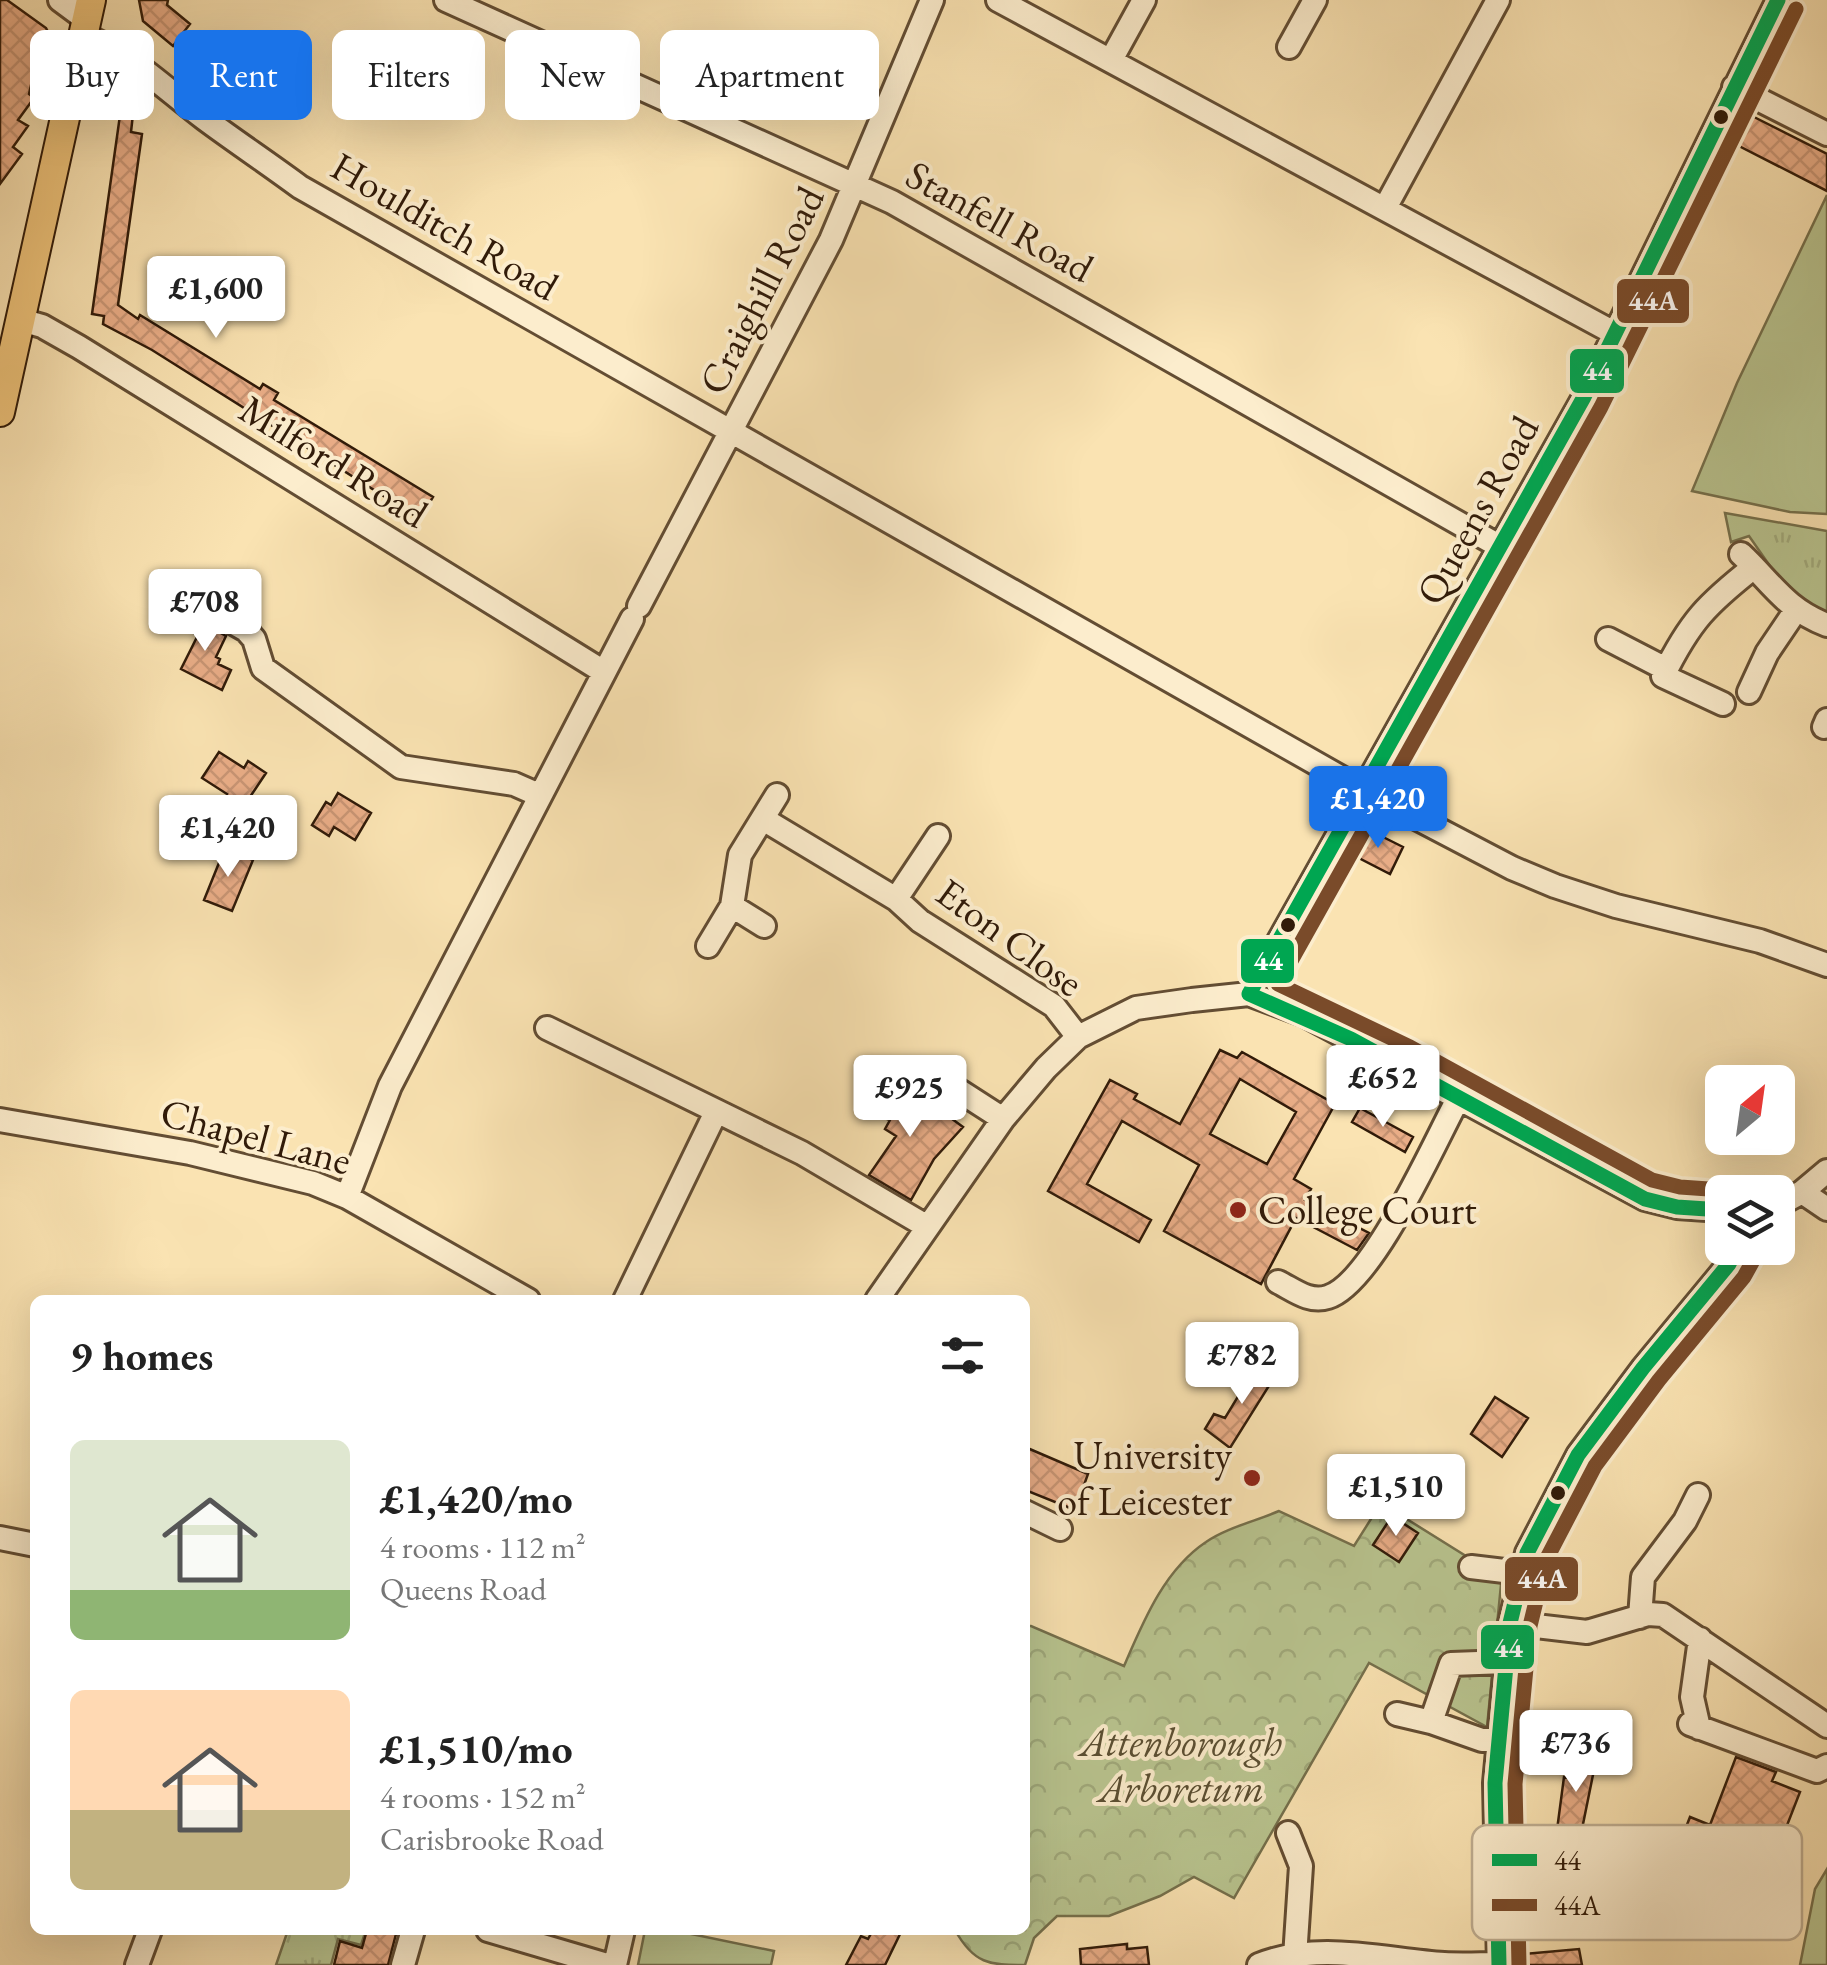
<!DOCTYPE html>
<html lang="en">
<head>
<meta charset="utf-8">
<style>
	body { margin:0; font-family:"EB Garamond",serif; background:#f6f6f6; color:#222; height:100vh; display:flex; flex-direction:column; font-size:38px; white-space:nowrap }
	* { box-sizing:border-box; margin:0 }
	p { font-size:32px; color:#767676 }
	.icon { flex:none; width:55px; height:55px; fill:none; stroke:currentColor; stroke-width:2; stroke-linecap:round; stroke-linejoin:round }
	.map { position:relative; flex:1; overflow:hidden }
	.details { position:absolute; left:30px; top:1295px; width:1000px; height:640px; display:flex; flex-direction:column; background:#fff; border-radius:15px; box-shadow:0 10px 40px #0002 }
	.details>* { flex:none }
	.top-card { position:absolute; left:30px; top:30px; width:1000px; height:90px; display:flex; gap:20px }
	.needle { width:65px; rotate:29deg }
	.tools { position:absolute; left:1705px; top:1065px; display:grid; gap:20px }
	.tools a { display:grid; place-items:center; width:90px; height:90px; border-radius:15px; background:#fff; box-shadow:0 10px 40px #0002; font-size:50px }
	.price { position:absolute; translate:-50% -85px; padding:0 22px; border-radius:10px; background:#fff; color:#222; font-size:32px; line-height:65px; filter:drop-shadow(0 2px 5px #0008) }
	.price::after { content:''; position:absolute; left:50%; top:60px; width:30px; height:22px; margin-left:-15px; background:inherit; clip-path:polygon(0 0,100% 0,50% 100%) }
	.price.active { background:#1a73e8; color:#fff }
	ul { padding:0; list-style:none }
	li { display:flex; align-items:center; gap:30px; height:250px; padding:0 40px }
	li span { display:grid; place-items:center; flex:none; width:280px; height:200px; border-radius:15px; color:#555 }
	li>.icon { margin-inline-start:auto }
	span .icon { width:120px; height:120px; fill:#fffc; stroke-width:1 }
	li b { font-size:42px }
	h2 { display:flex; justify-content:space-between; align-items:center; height:120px; padding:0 40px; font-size:42px }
	.tag { padding:0 35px; border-radius:15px; background:#fff; box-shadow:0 10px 40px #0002; font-size:35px; line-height:90px }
	.tag.active { background:#1a73e8; color:#fff }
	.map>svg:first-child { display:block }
</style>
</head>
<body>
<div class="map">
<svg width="1827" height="1965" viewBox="0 0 1827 1965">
	<defs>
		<pattern id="grass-tufts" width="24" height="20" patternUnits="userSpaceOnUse" patternTransform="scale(2.5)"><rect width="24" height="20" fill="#b9c590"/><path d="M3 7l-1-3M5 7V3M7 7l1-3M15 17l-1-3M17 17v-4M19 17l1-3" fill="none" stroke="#a0a97b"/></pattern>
		<pattern id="forest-crowns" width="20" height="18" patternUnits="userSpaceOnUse" patternTransform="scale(2.5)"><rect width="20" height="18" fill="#b9c590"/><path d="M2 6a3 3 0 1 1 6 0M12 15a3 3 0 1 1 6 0" fill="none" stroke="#a0a97b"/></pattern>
		<pattern id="building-cross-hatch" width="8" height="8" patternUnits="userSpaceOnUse" patternTransform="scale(2.5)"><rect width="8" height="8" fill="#e9ad87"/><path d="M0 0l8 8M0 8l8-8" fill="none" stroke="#c89473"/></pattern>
	</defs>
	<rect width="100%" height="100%" fill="#fae3b2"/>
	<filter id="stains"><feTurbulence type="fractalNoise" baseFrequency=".002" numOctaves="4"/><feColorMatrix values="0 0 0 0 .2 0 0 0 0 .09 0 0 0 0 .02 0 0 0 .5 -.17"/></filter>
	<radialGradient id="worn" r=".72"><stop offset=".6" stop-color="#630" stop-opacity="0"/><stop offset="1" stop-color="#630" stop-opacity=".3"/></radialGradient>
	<!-- grass -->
	<path fill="url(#grass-tufts)" stroke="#75704c" stroke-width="2.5" d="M1725,513L1827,531V614L1788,592L1749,536L1731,542Z
		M288,1930H366L361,1945L338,1939L331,1965H276Z"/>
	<!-- forest -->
	<path fill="url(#forest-crowns)" stroke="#75704c" stroke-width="2.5" d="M1381,1503L1474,1561L1503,1564L1487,1727L1369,1663L1234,1898L1194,1877L1160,1896L1109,1916H1057L1034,1938L1025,1965C989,1965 974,1964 955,1930H1025V1626H1031L1124,1666C1143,1622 1164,1570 1206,1542C1226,1528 1256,1521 1279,1511L1354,1546Z"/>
	<!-- garden -->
	<path fill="#b9c590" stroke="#75704c" stroke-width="2.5" d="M1827,195V514L1790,512L1692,491L1737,383Z
		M1827,1869V1965H1800L1815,1889Z
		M645,1930H672L774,1951L771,1965H638Z"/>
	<!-- building -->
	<path fill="url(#building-cross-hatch)" stroke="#311b09" stroke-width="2.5" fill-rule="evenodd" d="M0,0H7L46,28L49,34L44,41L47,44L38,54L29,94L34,98L18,120L28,126L13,147L22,154L0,184Z
		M139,0H168L167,5L190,24L173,46L143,21Z
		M123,94L135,96L131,132L142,134L118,305L138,319L140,315L260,389L263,384L278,393L274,400L433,497L420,519L152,350L103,324L104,316L92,314Z
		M1752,116L1827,154V191L1737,145Z
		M187,614L226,636L216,657L220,659L218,664L231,670L222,690L181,669L198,635L181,627Z
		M219,752L244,768L248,761L266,773L242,809L225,797L227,794L202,778Z
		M338,793L371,813L355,840L334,827L329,836L312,825L326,802L331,805Z
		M1367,829L1403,847L1390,874L1353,855Z
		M225,848L253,860L232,911L204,900Z
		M1220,1050L1237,1058L1242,1052L1335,1104L1294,1179L1311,1189L1305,1200L1369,1233L1357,1250L1296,1218L1261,1284L1164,1231L1199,1165L1122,1121L1087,1184L1151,1220L1139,1242L1048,1191L1110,1080L1137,1094L1134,1099L1180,1124ZM1240,1079L1296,1112L1267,1164L1210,1134Z
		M879,1086L940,1110L963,1127L934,1159L911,1200L869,1175L896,1136L885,1129L890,1120L870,1113Z
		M1360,1108L1413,1137L1405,1152L1352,1122Z
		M1266,1362L1280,1368L1230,1448L1205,1429L1214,1414L1225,1418L1248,1380L1250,1383Z
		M1495,1397L1528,1418L1502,1457L1471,1434Z
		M1025,1447L1088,1474L1075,1510L1025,1490Z
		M1392,1516L1418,1533L1399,1562L1373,1545Z
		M1572,1755L1596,1760L1581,1834L1557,1830L1564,1777L1568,1778Z
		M1736,1757L1776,1772L1772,1781L1800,1792L1777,1851L1784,1854L1763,1908L1669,1871L1690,1817L1710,1825Z
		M367,1930L396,1934L388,1965H334L340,1941L362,1948Z
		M873,1930H902L885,1965H846L861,1936L868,1939Z
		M1127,1944V1949L1147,1947L1149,1965H1081L1080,1949Z
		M1579,1949L1582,1965H1524V1954Z"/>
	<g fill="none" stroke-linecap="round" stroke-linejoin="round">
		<!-- minor casing -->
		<g stroke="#634d33" stroke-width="28">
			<path id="minor" d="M60,0L87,20
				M446,0L892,202L1499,546
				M998,0L1616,334
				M83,35C130,53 165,89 205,119C236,142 269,164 300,187L1363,790L1512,868L1555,886L1616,906L1760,941L1827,965
				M1289,47L1315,0
				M1111,60L1144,0
				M1734,87L1827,134
				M1385,208L1498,0
				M21,320L42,326L79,347L604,672
				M1741,554C1771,582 1785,609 1827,625
				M188,597L246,630L254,639L263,668L401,767L514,784L539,795
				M639,606L831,240L932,0
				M1608,639L1666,669
				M1749,692L1767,653L1796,610
				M1723,704L1663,676C1690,621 1707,604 1754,567
				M1824,727L1827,720
				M763,819L896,899L920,921L1054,1006L1078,1037
				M896,899L938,836
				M732,906L764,926
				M708,946L732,906L740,855L777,795
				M1249,994L1584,397L1778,0
				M547,1028L802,1153L926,1226
				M958,1090L1003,1119
				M0,1120L190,1153L313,1183L347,1197L528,1300
				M1802,1192L1827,1209
				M347,1197L390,1086L632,619
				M1778,1205L1802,1192L1827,1171
				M1278,1282C1294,1290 1309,1303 1328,1297C1373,1283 1435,1141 1459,1097
				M625,1300L716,1112
				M877,1300L1003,1119L1046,1068L1078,1037L1136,1008L1192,1000L1249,994L1303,1014L1645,1199L1677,1207L1722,1210
				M1025,1512L1060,1529
				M0,1538L35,1545
				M1471,1567L1521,1573
				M1640,1617L1643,1577L1685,1521L1698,1495
				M1510,1623L1587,1632L1648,1614L1663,1615L1827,1726
				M1397,1714L1431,1722L1451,1664L1506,1662
				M1431,1722L1482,1740H1499
				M1690,1724L1817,1771L1827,1766
				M1699,1728L1692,1697L1700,1639
				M1288,1833L1301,1866L1295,1957
				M488,1930L607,1965
				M137,1965L150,1930
				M403,1965L413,1930
				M615,1965L623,1930
				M1259,1965C1317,1941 1385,1960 1444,1964C1462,1965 1481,1964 1499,1964
				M1499,1965L1495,1783L1510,1623L1527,1553L1578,1455L1643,1368L1729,1264L1737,1248"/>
		</g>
		<!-- major casing -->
		<g stroke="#311b09" stroke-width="32">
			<path id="major" d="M0,412L91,0"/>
		</g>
		<!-- minor -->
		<use href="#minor" stroke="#fcedcd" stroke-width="22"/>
		<!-- major -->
		<use href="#major" stroke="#edc279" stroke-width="28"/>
		<!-- bus-1 casing -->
		<g stroke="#fcedcd" stroke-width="22">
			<path id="bus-1" d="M1722,1210L1677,1207L1645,1199L1351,1039L1249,994L1584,397L1778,0
				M1499,1965L1495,1783L1510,1623L1527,1553L1578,1455L1643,1368L1729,1264L1737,1248"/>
		</g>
		<!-- bus-2 casing -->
		<g stroke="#fcedcd" stroke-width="22">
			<path id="bus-2" d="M1723,1190L1680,1187L1652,1180L1410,1047L1278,984L1601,407L1796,9
				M1519,1965L1515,1784L1530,1626L1546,1560L1595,1466L1659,1380L1744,1277L1755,1257"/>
		</g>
		<!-- bus-1 -->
		<use href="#bus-1" stroke="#00a651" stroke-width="15"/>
		<!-- bus-2 -->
		<use href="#bus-2" stroke="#7a4b2a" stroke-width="15"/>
	</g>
	<!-- markers -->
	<g fill="#311b09" stroke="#fcedcd" stroke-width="4">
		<circle cx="1721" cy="117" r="9"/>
		<circle cx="1288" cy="925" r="9"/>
		<circle cx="1558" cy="1493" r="9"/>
	</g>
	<g fill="#8f2418" stroke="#fcedcd" stroke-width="4">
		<circle cx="1238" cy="1210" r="10"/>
		<circle cx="1252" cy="1478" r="10"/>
	</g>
	<g text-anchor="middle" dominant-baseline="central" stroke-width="8" stroke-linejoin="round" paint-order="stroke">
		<!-- street labels -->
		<g font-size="40" fill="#311b09" stroke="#fcedcd">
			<text transform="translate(1000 221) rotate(29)">Stanfell Road</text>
			<text transform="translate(445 226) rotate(30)">Houlditch Road</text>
			<text transform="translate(761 290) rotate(-63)">Craighill Road</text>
			<text transform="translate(334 461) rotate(32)">Milford Road</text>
			<text transform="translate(1477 510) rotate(-61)">Queens Road</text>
			<text transform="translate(1010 937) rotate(36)">Eton Close</text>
			<text transform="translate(256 1136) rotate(15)">Chapel Lane</text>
		</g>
		<!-- poi labels -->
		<g font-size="40" fill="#311b09" stroke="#fcedcd" text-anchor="start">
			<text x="1258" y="1210">College Court</text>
			<text x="1232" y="1455" text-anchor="end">University<tspan x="1232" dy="46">of Leicester</tspan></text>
		</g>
		<!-- park labels -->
		<g font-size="40" font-style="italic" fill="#5a4e32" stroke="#fcedcd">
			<text x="1181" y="1742">Attenborough<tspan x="1181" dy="46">Arboretum</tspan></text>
		</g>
	</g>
	<!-- legend -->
	<rect x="1472" y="1825" width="330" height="115" rx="15" fill="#fcedcd" stroke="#bfae92" stroke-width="2.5"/>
	<rect x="1492" y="1854" width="45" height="12" fill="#00a651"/>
	<rect x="1492" y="1899" width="45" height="12" fill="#7a4b2a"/>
	<g font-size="28" fill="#311b09">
		<text x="1554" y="1870">44</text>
		<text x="1554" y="1915">44A</text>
	</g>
	<g stroke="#fcedcd" stroke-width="4">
		<rect x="1615" y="277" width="76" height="48" rx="10" fill="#7a4b2a"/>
		<rect x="1568" y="347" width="58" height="48" rx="10" fill="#00a651"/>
		<rect x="1239" y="937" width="57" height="48" rx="10" fill="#00a651"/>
		<rect x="1503" y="1555" width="77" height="48" rx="10" fill="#7a4b2a"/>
		<rect x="1479" y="1623" width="57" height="48" rx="10" fill="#00a651"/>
	</g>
	<g font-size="28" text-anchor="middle" font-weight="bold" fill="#fff">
		<text x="1653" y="310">44A</text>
		<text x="1597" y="380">44</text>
		<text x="1268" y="970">44</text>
		<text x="1542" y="1588">44A</text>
		<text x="1508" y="1657">44</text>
	</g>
	<rect width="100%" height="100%" filter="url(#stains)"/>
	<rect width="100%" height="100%" fill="url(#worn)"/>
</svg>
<div class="tools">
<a><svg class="needle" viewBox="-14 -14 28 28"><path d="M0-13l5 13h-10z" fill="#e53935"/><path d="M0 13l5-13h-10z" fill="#767676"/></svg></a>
<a><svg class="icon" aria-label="layers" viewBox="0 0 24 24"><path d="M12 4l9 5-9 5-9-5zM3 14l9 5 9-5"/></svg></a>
</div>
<b class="price" style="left:216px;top:341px">£1,600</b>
<b class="price" style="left:205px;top:654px">£708</b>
<b class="price active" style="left:1378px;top:851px">£1,420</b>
<b class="price" style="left:228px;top:880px">£1,420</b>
<b class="price" style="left:1383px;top:1130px">£652</b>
<b class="price" style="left:910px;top:1140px">£925</b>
<b class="price" style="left:1242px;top:1407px">£782</b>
<b class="price" style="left:1396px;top:1539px">£1,510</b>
<b class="price" style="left:1576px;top:1795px">£736</b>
<div class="top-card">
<a class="tag">Buy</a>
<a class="tag active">Rent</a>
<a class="tag">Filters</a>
<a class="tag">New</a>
<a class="tag">Apartment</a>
</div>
<section class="details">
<h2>9 homes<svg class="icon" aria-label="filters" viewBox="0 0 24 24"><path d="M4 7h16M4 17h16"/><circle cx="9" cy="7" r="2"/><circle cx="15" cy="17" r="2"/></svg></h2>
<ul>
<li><span style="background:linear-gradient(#dfe7d0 75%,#8fb573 0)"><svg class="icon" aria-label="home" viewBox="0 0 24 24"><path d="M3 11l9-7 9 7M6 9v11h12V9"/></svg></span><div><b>£1,420/mo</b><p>4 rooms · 112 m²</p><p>Queens Road</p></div></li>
<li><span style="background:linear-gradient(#ffd9b3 60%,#c2b280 0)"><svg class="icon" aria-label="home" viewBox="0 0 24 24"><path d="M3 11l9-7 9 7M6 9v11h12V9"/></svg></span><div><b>£1,510/mo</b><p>4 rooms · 152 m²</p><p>Carisbrooke Road</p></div></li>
</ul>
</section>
</div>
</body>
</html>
